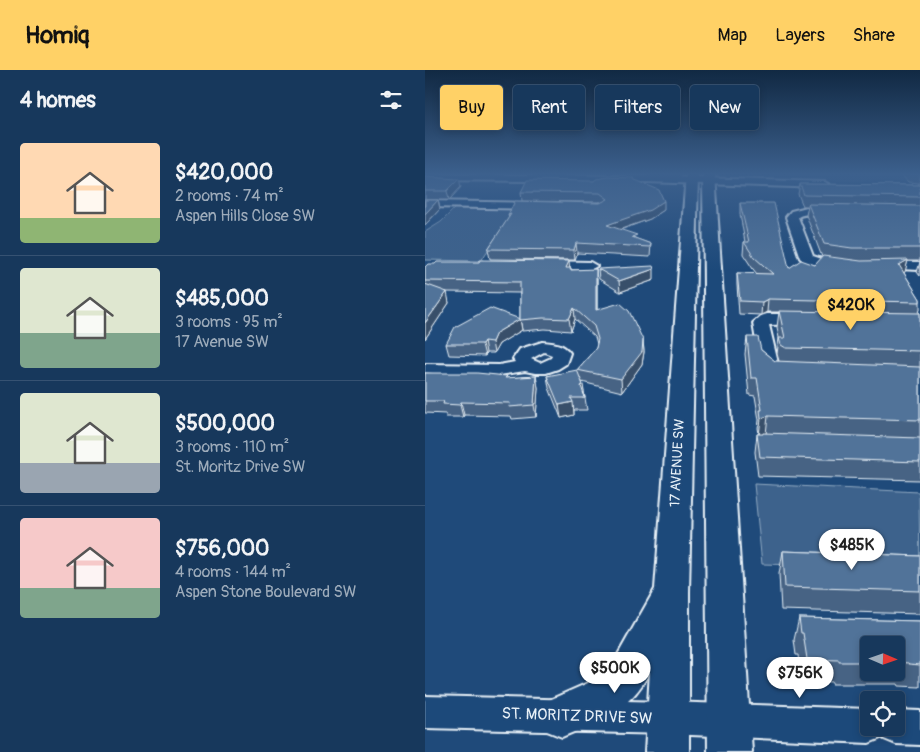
<!DOCTYPE html>
<html lang="en">
<head>
<meta charset="utf-8">
<style>
	body { margin:0; font-family:Pangolin,sans-serif; background:#244365; color:#f1f3f6; height:100vh; display:flex; flex-direction:column; font-size:19px; white-space:nowrap }
	* { box-sizing:border-box; margin:0 }
	p { font-size:16px; color:#9eacbb }
	.icon { flex:none; width:28px; height:28px; fill:none; stroke:currentColor; stroke-width:2; stroke-linecap:round; stroke-linejoin:round }
	.map { position:relative; flex:1; overflow:hidden }
	.panel { display:flex; flex-direction:column; background:#17385c; width:425px }
	.panel>* { flex:none }
	.banner { position:absolute; left:15px; top:15px; width:405px; height:45px; display:flex; gap:10px }
	.needle { width:32px; rotate:92deg }
	.buttons { position:absolute; left:435px; top:566px; display:grid; gap:10px }
	.buttons a { display:grid; place-items:center; width:45px; height:45px; border-radius:5px; background:#17385c; box-shadow:0 2px 8px #0003,0 0 0 1px #365272; font-size:25px }
	.price { position:absolute; translate:-50% -42px; padding:0 11px; border-radius:18px; background:#fff; color:#222; font-size:16px; line-height:32px; filter:drop-shadow(0 1px 2px #0008) }
	.price::after { content:''; position:absolute; left:50%; top:30px; width:15px; height:11px; margin-left:-8px; background:inherit; clip-path:polygon(0 0,100% 0,50% 100%) }
	.price.selected { background:#ffd166; color:#111 }
	ul { padding:0; list-style:none }
	li { display:flex; align-items:center; gap:15px; height:125px; padding:0 20px }
	li+li { border-top:1px solid #365272 }
	li span { display:grid; place-items:center; flex:none; width:140px; height:100px; border-radius:5px; color:#555 }
	li>.icon { margin-inline-start:auto }
	span .icon { width:60px; height:60px; fill:#fffc; stroke-width:1 }
	li b { font-size:21px }
	h2 { display:flex; justify-content:space-between; align-items:center; height:60px; padding:0 20px; font-size:21px }
	.pill { padding:0 18px; border-radius:5px; background:#17385c; box-shadow:0 2px 8px #0003,0 0 0 1px #365272; font-size:18px; line-height:45px }
	.pill.selected { background:#ffd166; color:#111 }
	header { display:flex; align-items:center; gap:30px; box-sizing:border-box; height:70px; padding:0 25px; background:#ffd166; color:#111 }
	header strong { font-size:24px }
	nav { display:flex; gap:28px; margin-inline-start:auto; font-size:18px }
	main { display:flex; flex:1; min-height:0 }
	.map>svg:first-child { display:block }
</style>
</head>
<body>
<header>
<strong>Homiq</strong>
<nav><a>Map</a><a>Layers</a><a>Share</a></nav>
</header>
<main>
<section class="panel">
<h2>4 homes<svg class="icon" aria-label="filters" viewBox="0 0 24 24"><path d="M4 7h16M4 17h16"/><circle cx="9" cy="7" r="2"/><circle cx="15" cy="17" r="2"/></svg></h2>
<ul>
<li><span style="background:linear-gradient(#ffd9b3 75%,#8fb573 0)"><svg class="icon" aria-label="home" viewBox="0 0 24 24"><path d="M3 11l9-7 9 7M6 9v11h12V9"/></svg></span><div><b>$420,000</b><p>2 rooms · 74 m²</p><p>Aspen Hills Close SW</p></div></li>
<li><span style="background:linear-gradient(#dfe7d0 65%,#7fa58c 0)"><svg class="icon" aria-label="home" viewBox="0 0 24 24"><path d="M3 11l9-7 9 7M6 9v11h12V9"/></svg></span><div><b>$485,000</b><p>3 rooms · 95 m²</p><p>17 Avenue SW</p></div></li>
<li><span style="background:linear-gradient(#dfe7d0 70%,#9aa5b1 0)"><svg class="icon" aria-label="home" viewBox="0 0 24 24"><path d="M3 11l9-7 9 7M6 9v11h12V9"/></svg></span><div><b>$500,000</b><p>3 rooms · 110 m²</p><p>St. Moritz Drive SW</p></div></li>
<li><span style="background:linear-gradient(#f6c9c9 70%,#7fa58c 0)"><svg class="icon" aria-label="home" viewBox="0 0 24 24"><path d="M3 11l9-7 9 7M6 9v11h12V9"/></svg></span><div><b>$756,000</b><p>4 rooms · 144 m²</p><p>Aspen Stone Boulevard SW</p></div></li>
</ul>
</section>
<div class="map">
<svg width="495" height="682" viewBox="0 0 495 682">
	<rect width="100%" height="100%" fill="#1f4a7a"/>
	<filter id="ink" filterUnits="userSpaceOnUse"><feTurbulence type="fractalNoise" baseFrequency=".02" numOctaves="2"/><feDisplacementMap in="SourceGraphic" scale="10" xChannelSelector="R" yChannelSelector="G"/><feConvolveMatrix kernelMatrix="1 2 1 2 8 2 1 2 1" color-interpolation-filters="sRGB"/></filter>
	<g filter="url(#ink)">
		<!-- built -->
		<path fill="#2e5683" d="M346,104H495V112L347,110Z"/>
		<!-- green -->
		<path fill="#3c628c" stroke="#92aac2" d="M30,138L89,139L56,191L0,190V162L16,152Z
			M329,414L494,422L495,498L337,494Z"/>
		<g fill="none" stroke-linecap="round" stroke-linejoin="round">
			<!-- minor casing -->
			<g stroke="#e8f1f8" stroke-width="4">
				<path id="minor" d="M0,104L222,106L400,112L405,115L400,118L222,112L0,110Z
					M0,131L114,133L120,136L114,139L0,137Z
					M382,137L409,138L415,141C405,150 385,140 373,147L388,186L397,189L423,192L425,195L423,198C410,201 384,198 375,188L361,147L366,141Z
					M117,191L165,192L172,196L165,200L112,198L110,195L112,192Z
					M455,191L495,192V200L450,198L448,195Z
					M342,244H381L387,246L389,249L387,252L381,254L344,255L353,293L365,303L363,307C352,310 341,304 335,295L328,253L336,246Z
					M117,272C128,273 138,273 145,283L141,294L133,299L121,303H110L100,301L74,305L0,304V294L74,295L90,292L88,289L95,279ZM119,282L127,285L126,288L115,293L106,289Z
					M0,626L243,632L444,639V658H471V640L495,641V675L471,674L459,669L457,664L456,668L444,673L243,664L0,658Z"/>
			</g>
			<!-- major casing -->
			<g stroke="#e8f1f8" stroke-width="4">
				<path id="major" d="M227,104H260C254,110 222,115 216,109L217,106Z
					M261,104H273L264,522V682H220L225,601C206,640 175,651 137,667L122,661L116,646L122,631L163,613L184,596L191,588L230,519Z
					M278,104H290L327,682H283Z"/>
			</g>
			<!-- minor -->
			<use href="#minor" fill="#1f4a7a" fill-rule="evenodd"/>
			<!-- major -->
			<use href="#major" fill="#1f4a7a" fill-rule="evenodd"/>
		</g>
		<!-- wall -->
		<path fill="#466384" stroke="#e8f1f8" fill-rule="evenodd" d="M188,104H219L215,105Z
			M476,104H495V191H483L479,203L495,229V239L494,243H495V410L333,406L330,382L332,364H334L333,358L334,350L330,326L324,325L320,284L322,267L336,280L350,291H354L352,284L354,268L352,257L354,242H342L336,245L314,244L312,215V203L332,204L328,199L318,184L319,172H320L315,144V133L364,198L390,195L398,187H397L381,145L383,136H378L373,124L375,114L493,115L494,113L483,112Z
			M0,107L36,117L24,130H1H13L15,139L0,155Z
			M210,110L239,140L225,149L195,160L212,169L226,174L225,187L152,183L150,190L65,189L63,179L84,148L83,145L176,132L97,131L96,122L169,111Z
			M495,192V206L492,202Z
			M0,197L146,198V200L172,209V240L218,270L219,282L217,294L197,322L157,312L160,328L162,340H149V345L136,348L124,318L122,306L152,302V300L171,278L172,274L170,267L150,249L146,261L120,259L97,261L95,250V223L21,222L24,233L0,269Z
			M173,199L229,210L195,222L174,209Z
			M95,249L97,260L74,274L69,283H61L60,286L24,285L21,274Z
			M0,303L82,308L111,306L113,318L111,347L87,349L86,346L39,345L38,347H21V344L0,343Z
			M358,481L495,486V544L356,540L354,504Z
			M374,548L495,551V617L474,616L473,614H407V612L376,611L373,585H371L369,570ZM444,575H471V602H444Z"/>
		<!-- shaded-wall -->
		<path fill="#39506b" stroke="#e8f1f8" d="M34,109L36,117L24,130L22,121Z
			M13,130L15,139L0,155V144Z
			M239,131V140L225,149L182,164V155Z
			M151,173L152,183L150,190L149,180Z
			M483,190L480,202L471,207L474,195Z
			M144,191L145,202L141,198Z
			M171,199L172,209V251L171,240Z
			M229,199V210L195,222L194,211Z
			M22,222L24,233L0,269V253Z
			M343,229L342,242L336,245L337,232Z
			M149,238L150,249L146,261L144,249Z
			M95,249L97,260L74,274L69,283L67,272L71,263Z
			M218,270L219,282L217,294L197,322L196,309Z
			M59,271L61,283L60,286L57,274Z
			M111,306L113,318L111,347L109,335Z
			M158,315L160,328H157L156,316Z
			M36,332L39,345L38,347L35,335Z
			M148,332L149,345L136,348L134,335Z
			M343,346L341,364L334,366L336,348Z"/>
		<!-- building -->
		<path fill="#517399" stroke="#e8f1f8" d="M0,107L34,109L22,121H0Z
			M183,107L210,108L208,109L234,120L239,131L225,140L182,155L212,165L207,167L226,174L225,177L151,173L149,180L63,179L86,144L83,145L90,131L175,133L183,129L175,123L96,122L102,110L169,111L171,109Z
			M375,114L495,115V127L379,125Z
			M0,130H13L0,144Z
			M315,133H349L364,198L376,190L390,195L398,186L436,191L483,190L474,195L495,229V232L343,229L337,232L315,231L312,203L348,204L329,187L319,172H324Z
			M383,134L495,136V178H427L399,174Z
			M55,190L144,191L141,198H146L145,200L171,199V240L195,233L204,241L218,270L217,282L196,309L152,300L171,278L173,269L169,256L149,238L144,249L118,248L95,250V212L0,211V197L3,194H10L12,192H54Z
			M228,196L229,199L194,211L173,199Z
			M0,214L22,222L0,253Z
			M65,238L95,249L71,263L67,272L59,271L57,274H21L30,257Z
			M354,241L495,243V281L361,278L356,275L354,268H360Z
			M322,267H333L336,280L350,291L495,297V350L343,346L336,348L335,340H337L332,308H326Z
			M152,300L158,315L156,316L160,328H146L148,332L134,335L122,306Z
			M0,303H52L82,306L80,308L111,306L109,335L84,337L85,333L36,332L35,335L18,334L19,331H0Z
			M338,363L495,368V392L335,387L332,364H338Z
			M358,481L495,486V521L360,517Z
			M374,548L495,551V595L484,594L483,593L471,592V575H444V592H414V590L382,589L378,563H376Z"/>
	</g>
	<!-- sky -->
	<linearGradient id="sky" x2="0" y2="1"><stop stop-color="#112943"/><stop offset="0.52" stop-color="#3c608d"/><stop offset="1" stop-color="#3c608d" stop-opacity="0"/></linearGradient>
	<rect width="495" height="200" fill="url(#sky)"/>
	<g text-anchor="middle" dominant-baseline="central" stroke-width="4.5" stroke-linejoin="round" paint-order="stroke">
		<!-- street labels -->
		<g font-size="14" fill="#e8f1f8" stroke="#1f4a7a">
			<text transform="translate(252 393) rotate(-87)">17 AVENUE SW</text>
		</g>
		<!-- near-street labels -->
		<g font-size="16" fill="#e8f1f8" stroke="#1f4a7a">
			<text transform="translate(152 646) rotate(2)">ST. MORITZ DRIVE SW</text>
		</g>
	</g>
</svg>
<div class="buttons">
<a><svg class="needle" viewBox="-14 -14 28 28"><path d="M0-13l5 13h-10z" fill="#e53935"/><path d="M0 13l5-13h-10z" fill="#9eacbb"/></svg></a>
<a><svg class="icon" aria-label="locate" viewBox="0 0 24 24"><circle cx="12" cy="12" r="6"/><path d="M12 2v4M12 18v4M2 12h4M18 12h4"/></svg></a>
</div>
<b class="price selected" style="left:426px;top:261px">$420K</b>
<b class="price" style="left:427px;top:501px">$485K</b>
<b class="price" style="left:190px;top:624px">$500K</b>
<b class="price" style="left:375px;top:629px">$756K</b>
<div class="banner">
<a class="pill selected">Buy</a>
<a class="pill">Rent</a>
<a class="pill">Filters</a>
<a class="pill">New</a>
</div>
</div>
</main>
</body>
</html>
